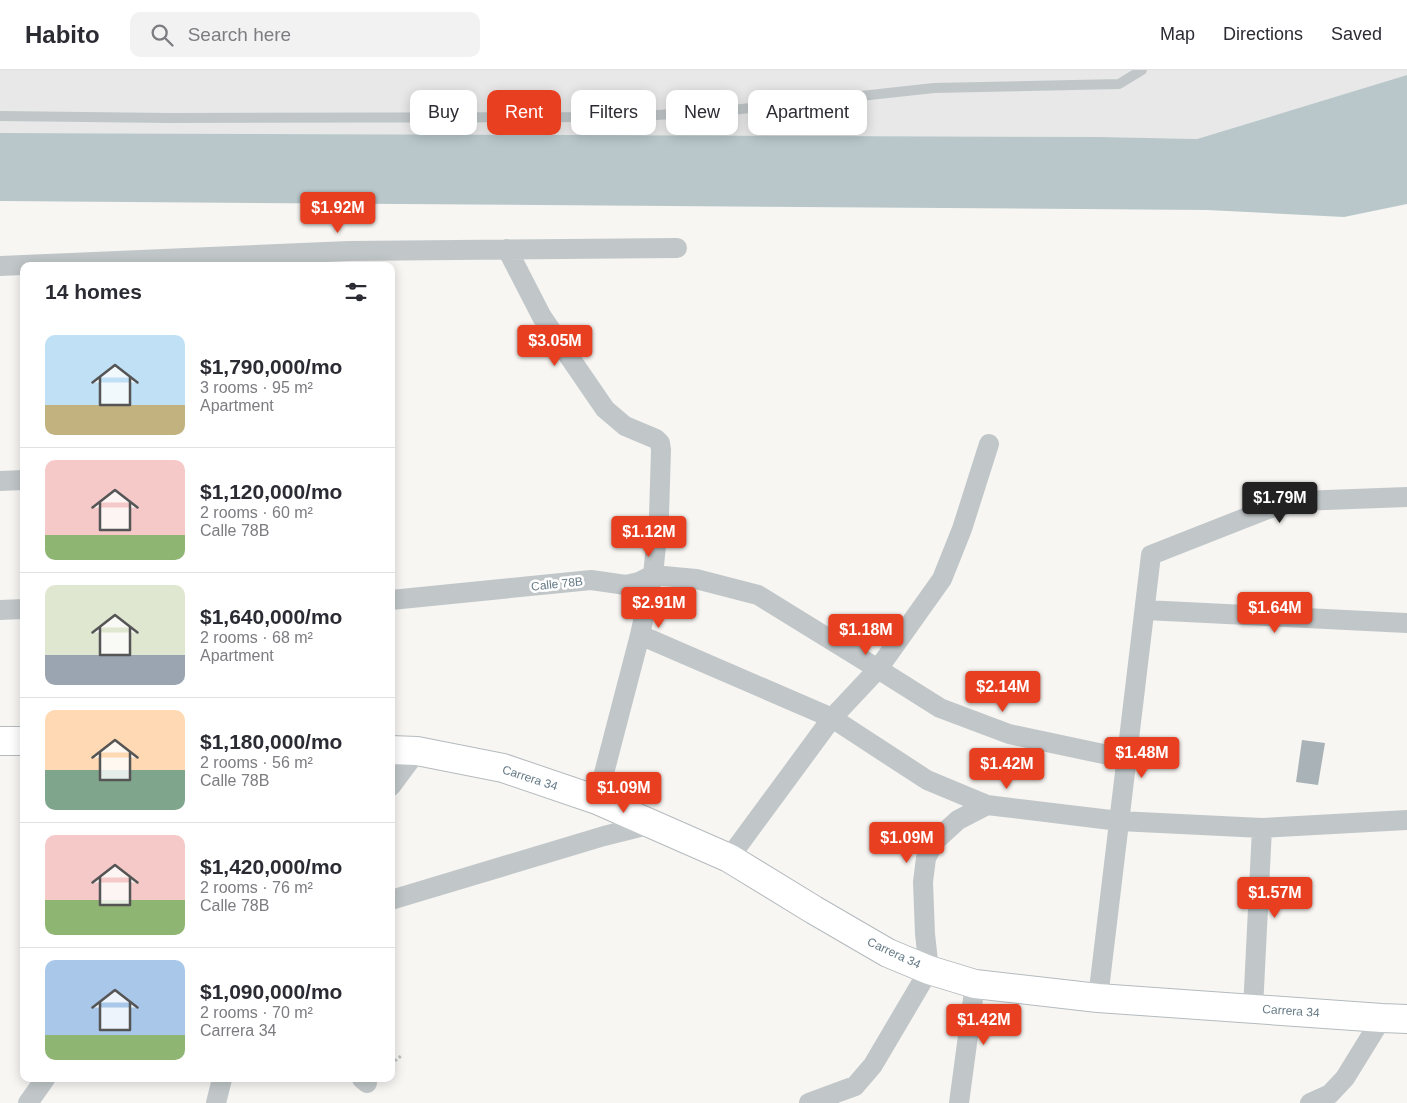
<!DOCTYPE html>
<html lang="en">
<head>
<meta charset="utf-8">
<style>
	body { margin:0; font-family:Arial,sans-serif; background:#f2f2f3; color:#2b2b33; height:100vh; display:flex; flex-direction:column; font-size:19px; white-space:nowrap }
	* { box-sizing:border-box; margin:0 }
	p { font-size:16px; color:#7c7c81 }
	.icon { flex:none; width:28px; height:28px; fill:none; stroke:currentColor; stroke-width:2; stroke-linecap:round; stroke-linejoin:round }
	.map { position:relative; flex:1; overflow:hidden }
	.sheet { position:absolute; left:20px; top:192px; width:375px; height:820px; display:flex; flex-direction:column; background:#fff; border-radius:10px; box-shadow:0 2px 12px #0003 }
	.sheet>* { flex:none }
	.top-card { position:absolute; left:410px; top:20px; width:475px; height:45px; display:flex; gap:10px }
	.price { position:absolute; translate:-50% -42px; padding:0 11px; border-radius:5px; background:#e93f21; color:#fff; font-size:16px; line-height:32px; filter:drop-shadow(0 1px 2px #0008) }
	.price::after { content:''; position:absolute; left:50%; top:30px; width:15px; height:11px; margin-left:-8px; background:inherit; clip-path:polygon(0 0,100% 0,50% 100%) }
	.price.on { background:#222; color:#fff }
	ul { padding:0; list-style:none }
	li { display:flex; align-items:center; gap:15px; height:125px; padding:0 25px }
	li+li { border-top:1px solid #e1e1e2 }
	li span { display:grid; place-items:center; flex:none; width:140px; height:100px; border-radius:10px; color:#555 }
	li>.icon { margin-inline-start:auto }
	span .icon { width:60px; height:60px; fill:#fffc; stroke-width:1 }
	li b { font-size:21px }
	h2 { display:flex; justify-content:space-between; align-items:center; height:60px; padding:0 25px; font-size:21px }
	.pill { padding:0 18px; border-radius:10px; background:#fff; box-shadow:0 2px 12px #0003; font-size:18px; line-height:45px }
	.pill.on { background:#e93f21; color:#fff }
	header { display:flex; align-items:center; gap:30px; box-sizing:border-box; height:70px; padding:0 25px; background:#fff; border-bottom:1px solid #e1e1e2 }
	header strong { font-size:24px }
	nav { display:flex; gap:28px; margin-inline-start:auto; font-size:18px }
	.search { width:350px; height:45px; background:#f2f2f3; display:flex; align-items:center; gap:12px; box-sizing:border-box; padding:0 18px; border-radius:10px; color:#7c7c81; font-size:19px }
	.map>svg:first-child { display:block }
</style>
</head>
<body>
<header>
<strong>Habito</strong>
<div class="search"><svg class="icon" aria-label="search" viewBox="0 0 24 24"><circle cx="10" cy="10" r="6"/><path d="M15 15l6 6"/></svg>Search here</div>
<nav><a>Map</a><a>Directions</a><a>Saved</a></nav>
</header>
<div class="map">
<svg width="1407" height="1033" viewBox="0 0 1407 1033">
	<rect width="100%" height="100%" fill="#f7f6f3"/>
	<!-- built -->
	<path fill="#e7e8e7" d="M0,0H1407V5L1197,69L1100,67L0,63Z"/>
	<!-- water -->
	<path fill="#b9c7ca" d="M1407,5V134L1344,147L1207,140L0,131V63L1100,67L1197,69Z"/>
	<!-- building -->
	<path fill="#a8b2b7" d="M1302,670L1325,673L1318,715L1296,712Z"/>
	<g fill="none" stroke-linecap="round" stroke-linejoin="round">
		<!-- secondary casing -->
		<g stroke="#b4babe" stroke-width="30">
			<path id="secondary" d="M0,671H24
				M391,680L417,681L503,698L597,730L729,788L814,840L888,883L929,900L975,914L1098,928L1382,948L1407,949"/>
		</g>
		<!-- path -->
		<path stroke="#bdc0c2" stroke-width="3" stroke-dasharray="2.5 2.5" stroke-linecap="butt" d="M391,994L401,986"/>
		<!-- service -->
		<path stroke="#c1c7c9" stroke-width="10" d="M0,46L169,48L624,47L723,41L934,18L1119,14L1142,0"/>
		<!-- minor -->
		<path stroke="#c1c7c9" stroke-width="20" d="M507,179L542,247L605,339L625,356L656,369L660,373L661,380L659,446L653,505L640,565L597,730
			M0,196L349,181L677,178
			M0,411L24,410
			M391,530L591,510L626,515L639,512L653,505L696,509L758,525L878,599L940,638L1009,664L1127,689
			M0,540L24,539
			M1145,540L1407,553
			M640,565L832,648L927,710L987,735L1119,751L1262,758L1407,750
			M391,716L417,681
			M729,788L832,648L878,599L942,509L962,459L989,374
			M391,830L604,766L652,754
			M1098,928L1151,485L1268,439L1300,431L1407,427
			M1253,939L1262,758
			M362,1009L367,1013
			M28,1033L45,1009
			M216,1033L222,1009
			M809,1033L855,1016L873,995L929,900L925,864L923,812L926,788L935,771L958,750L987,735
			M959,1033L975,914
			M1310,1033L1330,1024L1345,1008L1382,948"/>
		<!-- secondary -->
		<use href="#secondary" stroke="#fff" stroke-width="28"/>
	</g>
	<g text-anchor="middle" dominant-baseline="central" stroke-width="5" stroke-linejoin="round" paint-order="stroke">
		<!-- street labels -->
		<g font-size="12" fill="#647985" stroke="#fff">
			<text transform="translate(557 514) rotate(-6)">Calle 78B</text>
			<text transform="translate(530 708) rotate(18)">Carrera 34</text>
			<text transform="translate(894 883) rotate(25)">Carrera 34</text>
			<text transform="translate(1291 941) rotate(4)">Carrera 34</text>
		</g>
	</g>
</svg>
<b class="price" style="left:338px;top:164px">$1.92M</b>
<b class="price" style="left:555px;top:297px">$3.05M</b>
<b class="price on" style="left:1280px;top:454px">$1.79M</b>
<b class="price" style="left:649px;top:488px">$1.12M</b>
<b class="price" style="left:659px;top:559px">$2.91M</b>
<b class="price" style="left:1275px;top:564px">$1.64M</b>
<b class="price" style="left:866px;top:586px">$1.18M</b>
<b class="price" style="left:1003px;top:643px">$2.14M</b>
<b class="price" style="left:1142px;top:709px">$1.48M</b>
<b class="price" style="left:1007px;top:720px">$1.42M</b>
<b class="price" style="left:624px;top:744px">$1.09M</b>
<b class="price" style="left:907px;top:794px">$1.09M</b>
<b class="price" style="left:1275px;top:849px">$1.57M</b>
<b class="price" style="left:984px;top:976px">$1.42M</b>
<div class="top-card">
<a class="pill">Buy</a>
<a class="pill on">Rent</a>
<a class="pill">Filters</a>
<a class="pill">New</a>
<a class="pill">Apartment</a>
</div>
<section class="sheet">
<h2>14 homes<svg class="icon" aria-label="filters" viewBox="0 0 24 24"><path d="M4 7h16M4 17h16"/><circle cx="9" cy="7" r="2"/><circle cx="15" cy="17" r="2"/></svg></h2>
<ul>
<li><span style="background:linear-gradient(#bfe0f5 70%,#c2b280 0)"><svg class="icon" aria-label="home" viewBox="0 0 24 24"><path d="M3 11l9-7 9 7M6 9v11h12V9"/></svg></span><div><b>$1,790,000/mo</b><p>3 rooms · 95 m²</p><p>Apartment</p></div></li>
<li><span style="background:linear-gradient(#f6c9c9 75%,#8fb573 0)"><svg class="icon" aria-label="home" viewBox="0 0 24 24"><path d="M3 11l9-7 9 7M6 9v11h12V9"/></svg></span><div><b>$1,120,000/mo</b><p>2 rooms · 60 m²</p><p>Calle 78B</p></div></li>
<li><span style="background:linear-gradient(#dfe7d0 70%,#9aa5b1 0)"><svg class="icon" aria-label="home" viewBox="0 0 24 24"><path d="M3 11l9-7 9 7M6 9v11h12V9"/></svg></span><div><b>$1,640,000/mo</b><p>2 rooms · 68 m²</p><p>Apartment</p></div></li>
<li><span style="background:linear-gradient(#ffd9b3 60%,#7fa58c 0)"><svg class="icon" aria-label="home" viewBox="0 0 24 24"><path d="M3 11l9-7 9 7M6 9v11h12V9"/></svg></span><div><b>$1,180,000/mo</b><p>2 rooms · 56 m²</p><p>Calle 78B</p></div></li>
<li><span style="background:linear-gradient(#f6c9c9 65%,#8fb573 0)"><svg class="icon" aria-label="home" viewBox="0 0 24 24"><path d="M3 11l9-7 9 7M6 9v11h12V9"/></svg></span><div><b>$1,420,000/mo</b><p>2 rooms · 76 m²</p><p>Calle 78B</p></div></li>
<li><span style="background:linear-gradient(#a9c7e8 75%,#8fb573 0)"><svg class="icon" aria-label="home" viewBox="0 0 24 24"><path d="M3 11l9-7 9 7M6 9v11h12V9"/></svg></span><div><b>$1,090,000/mo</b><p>2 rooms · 70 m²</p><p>Carrera 34</p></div></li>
</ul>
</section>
</div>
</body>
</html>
